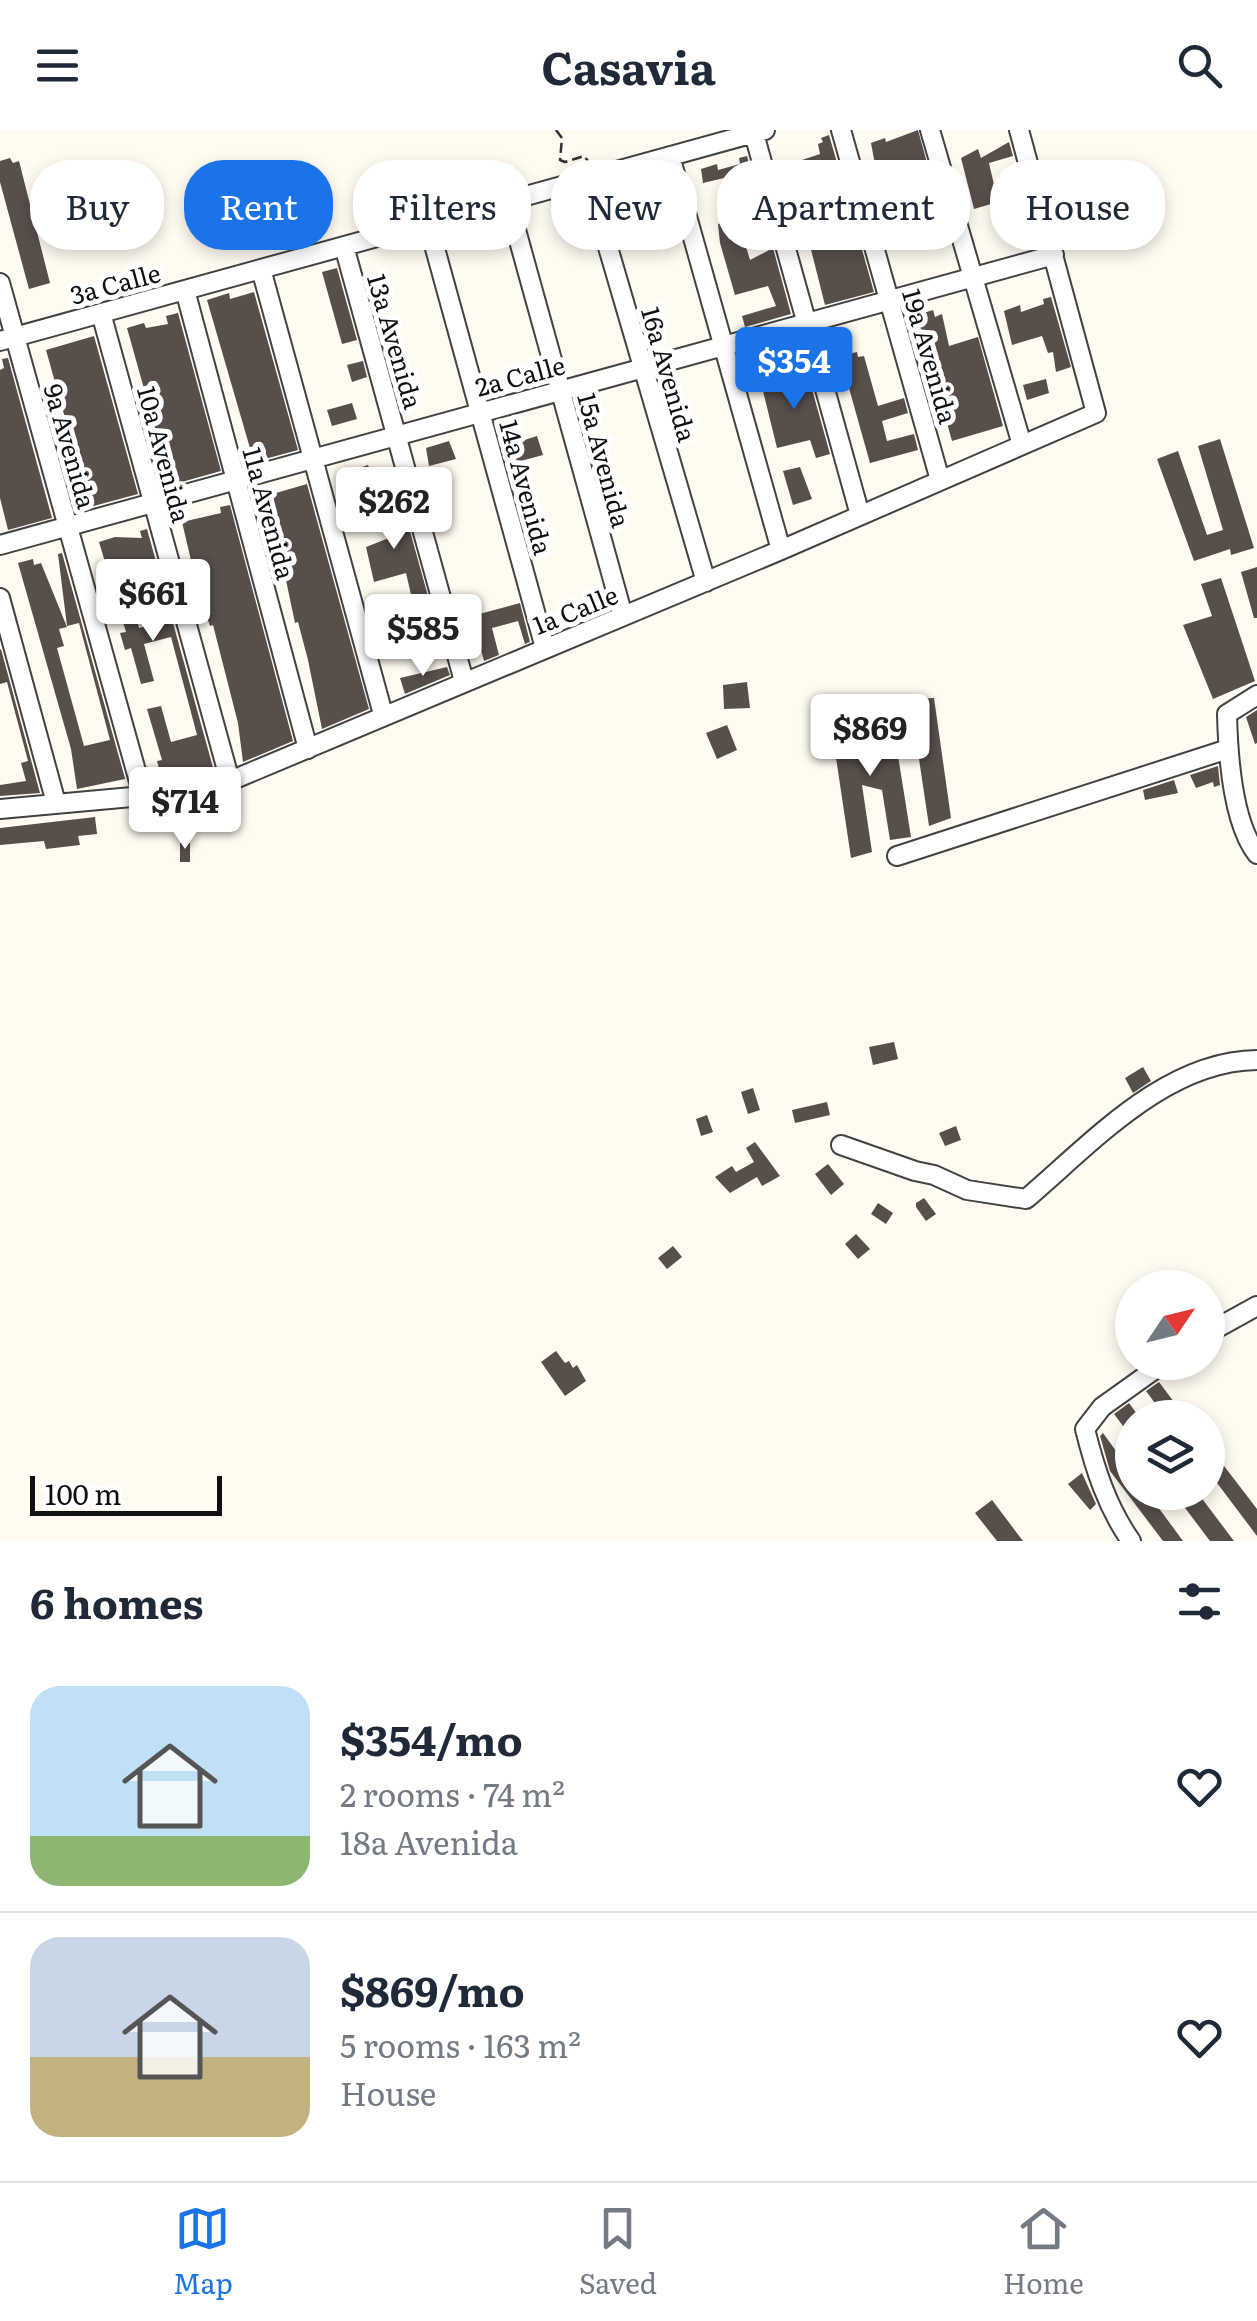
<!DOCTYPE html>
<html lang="en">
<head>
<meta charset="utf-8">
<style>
	body { margin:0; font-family:Literata,serif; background:#f2f2f3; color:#1f2937; height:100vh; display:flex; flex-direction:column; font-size:38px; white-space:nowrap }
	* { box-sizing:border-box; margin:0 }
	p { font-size:32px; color:#747a83 }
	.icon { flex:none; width:55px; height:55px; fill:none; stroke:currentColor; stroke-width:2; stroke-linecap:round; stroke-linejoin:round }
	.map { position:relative; height:1411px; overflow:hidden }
	.sheet { display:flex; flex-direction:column; background:#fff; flex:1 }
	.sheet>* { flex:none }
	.hud { position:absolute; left:30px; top:30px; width:1198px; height:90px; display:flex; gap:20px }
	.needle { width:65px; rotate:55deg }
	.controls { position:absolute; left:1115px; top:1140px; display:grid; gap:20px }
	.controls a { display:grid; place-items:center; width:110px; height:110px; border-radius:50%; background:#fff; box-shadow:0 5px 15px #0003; font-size:50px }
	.scale { position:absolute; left:30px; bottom:25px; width:192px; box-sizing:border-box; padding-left:10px; border:5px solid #0f0f0f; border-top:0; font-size:28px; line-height:35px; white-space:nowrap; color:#0f0f0f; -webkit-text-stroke:8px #fff; paint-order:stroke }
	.price { position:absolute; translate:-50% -85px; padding:0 22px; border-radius:10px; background:#fff; color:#222; font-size:32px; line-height:65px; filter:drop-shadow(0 2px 5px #0008) }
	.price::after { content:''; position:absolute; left:50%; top:60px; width:30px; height:22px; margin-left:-15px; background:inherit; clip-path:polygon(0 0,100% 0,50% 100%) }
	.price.current { background:#1a73e8; color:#fff }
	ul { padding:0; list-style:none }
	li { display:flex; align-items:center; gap:30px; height:250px; padding:0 30px }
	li+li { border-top:2px solid #e0e1e3 }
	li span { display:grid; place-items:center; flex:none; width:280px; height:200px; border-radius:30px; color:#555 }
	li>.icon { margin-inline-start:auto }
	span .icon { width:120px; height:120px; fill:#fffc; stroke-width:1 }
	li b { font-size:42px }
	h2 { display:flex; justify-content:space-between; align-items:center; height:120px; padding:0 30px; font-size:42px }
	.pill { padding:0 35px; border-radius:40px; background:#fff; box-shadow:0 5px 15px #0003; font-size:35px; line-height:90px }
	.pill.current { background:#1a73e8; color:#fff }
	header { display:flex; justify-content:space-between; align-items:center; height:130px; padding:0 30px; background:#fff; font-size:45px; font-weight:700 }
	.tab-bar { display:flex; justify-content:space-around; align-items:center; height:140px; border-top:2px solid #e0e1e3; background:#fff; font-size:28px; color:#747a83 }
	.tab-bar a { display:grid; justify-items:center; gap:5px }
	.tab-bar .current { color:#1a73e8 }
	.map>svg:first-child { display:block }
</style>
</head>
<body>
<header><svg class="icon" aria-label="menu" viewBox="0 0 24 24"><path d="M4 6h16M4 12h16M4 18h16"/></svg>Casavia<svg class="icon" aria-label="search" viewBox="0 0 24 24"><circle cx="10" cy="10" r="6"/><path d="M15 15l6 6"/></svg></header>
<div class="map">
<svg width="1257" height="1411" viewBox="0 0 1257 1411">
	<rect width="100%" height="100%" fill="#fffbf1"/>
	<!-- building -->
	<path fill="#584f4b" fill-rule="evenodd" d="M918,0L937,69L922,74L912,35L877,45L871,13L885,8L886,12Z
		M829,5L838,36L813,44L822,69L845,59L849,73L825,81L831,105L855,95L874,162L825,175L798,68L795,69L790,34L820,24L818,14L823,12L821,8Z
		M1009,12L1013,26L989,33L998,72L974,79L961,28L978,19L981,28Z
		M747,26L766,95L742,103L750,130L773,118L791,184L745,197L742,186L776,176L768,156L735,165L720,113L718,94L748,85L741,44L703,53L701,39L717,34L718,40L740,34L739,28Z
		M10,28L13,33L19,31L50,153L29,159L0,52V31Z
		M912,79L916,94L892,101V86Z
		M337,138L357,210L342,214L322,142Z
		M254,162L298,320L254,332L207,170L229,163L230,169Z
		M1051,167L1071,237L1056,242L1053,222L1048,223L1042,206L1012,215L1004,181L1020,175L1021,182L1044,174L1043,169Z
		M933,180L935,187L942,184L949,216L978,207L1003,296L952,311L917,185Z
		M178,183L221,341L171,355L127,198L144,193L146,198L168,194L166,186Z
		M94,206L138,364L90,377L46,220Z
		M857,222L858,227L864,226L878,276L904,268L908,283L882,291L887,311L914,304L918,320L870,333L840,226Z
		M8,228L52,388L8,400L0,368V240L4,238L2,229Z
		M363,231L367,247L352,252L347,235Z
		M805,234L830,324L816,328L810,310L777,318L760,249L776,244L778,249L799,245L798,236Z
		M1046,249L1049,263L1027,270L1023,255Z
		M352,273L357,289L332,296L327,280Z
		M537,306L543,325L517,332L512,314Z
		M1220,309L1254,418L1231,425L1230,419L1194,431L1157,329L1178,321L1207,405L1223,400L1198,316Z
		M449,311L456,329L429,336L426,318Z
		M368,335L374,352L395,347L441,513L394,526L390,510L419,499L406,443L374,452L366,417L394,406L392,386L357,395L345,343Z
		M800,337L812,369L793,375L783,341Z
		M307,354L369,579L322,599L308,530L298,492L295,493L283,436L262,367Z
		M230,375L293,611L243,632L238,593L213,495L210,496L198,460L182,392L221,383L220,377Z
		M147,399L214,641L162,650L157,631L162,630L147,579L161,576L171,612L197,605L171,507L144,514L154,551L141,554L131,518L125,520L120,503L126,502L99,412L115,407L142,408L140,401ZM152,473L158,493L139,498L134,478Z
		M62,423L126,652L125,649L77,659L71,619L18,433L33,429L34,435L41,433L67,497L59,499L64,516L57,518L84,616L110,610L79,493L67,496L58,424Z
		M1257,437V488H1254L1241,442Z
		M1221,448L1255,551L1213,569L1183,495L1212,486L1201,454Z
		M520,473L530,512L525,514L518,491L492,498L499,525L484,531L472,486Z
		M0,520L1,519L40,663L0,666V655L26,651L21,633L28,631L7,552L0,554Z
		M447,537L450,545L405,564L400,548Z
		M747,552L750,578L724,579L723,555Z
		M934,568L951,688L929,696L910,569Z
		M1257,580V613L1255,614L1246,587Z
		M891,582L911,707L890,710L882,660L862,655L872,722L851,728L832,601L872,592L871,587Z
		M727,595L737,620L717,629L706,603Z
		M1218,636L1220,655L1214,657L1213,652L1196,658L1190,645Z
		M1174,650L1178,663L1145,670L1143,660Z
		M95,687L97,704L78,706L80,715L46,719L44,711L0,715V698Z
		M180,713H190V732H180Z
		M894,912L898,929L873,935L869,917Z
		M1143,937L1151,951L1133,963L1125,948Z
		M753,958L760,980L748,984L741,962Z
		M827,972L830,985L795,993L792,980Z
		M707,985L713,1002L701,1006L696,989Z
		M956,996L961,1010L945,1016L939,1003Z
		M755,1012L780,1046L762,1056L757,1047L730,1063L715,1047L732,1036L736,1042L754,1032L746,1018Z
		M828,1034L844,1054L831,1065L815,1044Z
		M924,1068L936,1084L926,1091L916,1077V1073Z
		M878,1073L893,1083L886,1094L871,1084Z
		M856,1104L870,1119L858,1129L845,1114Z
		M673,1116L682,1127L667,1139L658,1128Z
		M556,1221L565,1233L569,1231L573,1238L577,1235L586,1251L565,1266L541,1232Z
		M1159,1252L1186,1288H1166L1146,1261Z
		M1129,1273L1140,1288H1132V1308L1114,1284Z
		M1103,1303L1132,1343V1362H1147L1183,1411H1163L1110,1341L1100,1306Z
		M1208,1315L1257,1379V1406L1208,1341Z
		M1082,1343L1096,1374L1090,1380L1068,1354Z
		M1173,1362H1197L1234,1411H1210Z
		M992,1370L1023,1411H997L975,1383Z"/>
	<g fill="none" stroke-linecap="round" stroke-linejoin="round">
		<!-- minor casing -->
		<g stroke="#424242" stroke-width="22">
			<path id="minor" d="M753,0L860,385
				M841,0L940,350
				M930,0L1022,315
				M670,26L781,420
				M588,49L706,452
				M508,71L623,486
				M428,93L545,518
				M344,116L464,551
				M261,139L383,584
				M0,153L143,666
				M185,160L308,619
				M101,183L230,651
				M0,211L765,0
				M0,415L1054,125
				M0,468L56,673
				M1257,565L1227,584C1228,625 1232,692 1257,724
				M0,679L143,666L230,651L781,420L1096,283L1019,0
				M897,726L1228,619
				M841,1015L915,1041L934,1045L967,1060L1026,1069C1092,1013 1165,931 1257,930
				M1208,1203L1257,1176
				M1131,1411C1107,1377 1095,1339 1085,1299L1102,1277L1165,1232"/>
		</g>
		<!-- path -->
		<path stroke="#313131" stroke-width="2.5" stroke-dasharray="10 5" stroke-linecap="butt" d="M556,0L562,8L560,30L565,32L584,26L588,31"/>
		<!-- minor -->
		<use href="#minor" stroke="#fff" stroke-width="18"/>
	</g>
	<g text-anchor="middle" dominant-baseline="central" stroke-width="10" stroke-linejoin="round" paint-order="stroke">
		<!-- street labels -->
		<g font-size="25" fill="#0f0f0f" stroke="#fff">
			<text transform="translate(115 153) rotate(-15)">3a Calle</text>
			<text transform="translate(396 211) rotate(74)">13a Avenida</text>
			<text transform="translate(931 226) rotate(74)">19a Avenida</text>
			<text transform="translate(670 244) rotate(74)">16a Avenida</text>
			<text transform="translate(520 245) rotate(-15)">2a Calle</text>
			<text transform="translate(71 316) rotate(74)">9a Avenida</text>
			<text transform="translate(165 324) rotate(75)">10a Avenida</text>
			<text transform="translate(605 330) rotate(75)">15a Avenida</text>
			<text transform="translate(527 357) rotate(75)">14a Avenida</text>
			<text transform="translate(270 383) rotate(75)">11a Avenida</text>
			<text transform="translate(575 479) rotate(-22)">1a Calle</text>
		</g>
	</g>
</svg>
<div class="controls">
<a><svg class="needle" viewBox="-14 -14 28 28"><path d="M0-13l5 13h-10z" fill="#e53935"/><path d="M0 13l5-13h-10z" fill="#747a83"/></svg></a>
<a><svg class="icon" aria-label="layers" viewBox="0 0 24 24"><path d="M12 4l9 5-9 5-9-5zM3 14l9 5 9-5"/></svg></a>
</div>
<div class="scale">100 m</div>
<b class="price current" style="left:794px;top:282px">$354</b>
<b class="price" style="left:394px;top:422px">$262</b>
<b class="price" style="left:153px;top:514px">$661</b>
<b class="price" style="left:423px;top:549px">$585</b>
<b class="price" style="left:870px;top:649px">$869</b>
<b class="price" style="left:185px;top:722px">$714</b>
<div class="hud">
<a class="pill">Buy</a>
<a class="pill current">Rent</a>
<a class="pill">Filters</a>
<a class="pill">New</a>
<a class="pill">Apartment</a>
<a class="pill">House</a>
</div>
</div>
<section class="sheet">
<h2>6 homes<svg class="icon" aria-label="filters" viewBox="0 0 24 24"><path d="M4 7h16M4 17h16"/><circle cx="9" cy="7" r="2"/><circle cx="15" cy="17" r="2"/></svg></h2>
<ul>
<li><span style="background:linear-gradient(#bfe0f5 75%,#8fb573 0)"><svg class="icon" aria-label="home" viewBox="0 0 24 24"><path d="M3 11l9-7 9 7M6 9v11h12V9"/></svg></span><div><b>$354/mo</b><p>2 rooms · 74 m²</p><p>18a Avenida</p></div><svg class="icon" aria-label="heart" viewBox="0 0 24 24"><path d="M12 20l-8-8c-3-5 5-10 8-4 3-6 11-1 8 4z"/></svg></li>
<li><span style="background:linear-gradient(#c9d6e8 60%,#c2b280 0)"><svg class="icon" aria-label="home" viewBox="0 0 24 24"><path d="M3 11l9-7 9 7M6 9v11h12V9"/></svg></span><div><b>$869/mo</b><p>5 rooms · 163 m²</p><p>House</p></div><svg class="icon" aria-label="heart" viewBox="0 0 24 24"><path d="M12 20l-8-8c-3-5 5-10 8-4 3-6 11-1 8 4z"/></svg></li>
</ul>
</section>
<nav class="tab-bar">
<a class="current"><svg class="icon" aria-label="map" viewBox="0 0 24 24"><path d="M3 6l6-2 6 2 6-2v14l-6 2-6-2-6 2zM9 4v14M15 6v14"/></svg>Map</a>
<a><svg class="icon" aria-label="saved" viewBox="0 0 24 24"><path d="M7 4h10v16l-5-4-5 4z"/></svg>Saved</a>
<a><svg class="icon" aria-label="home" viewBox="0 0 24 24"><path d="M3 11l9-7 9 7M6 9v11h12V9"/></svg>Home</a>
</nav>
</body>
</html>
